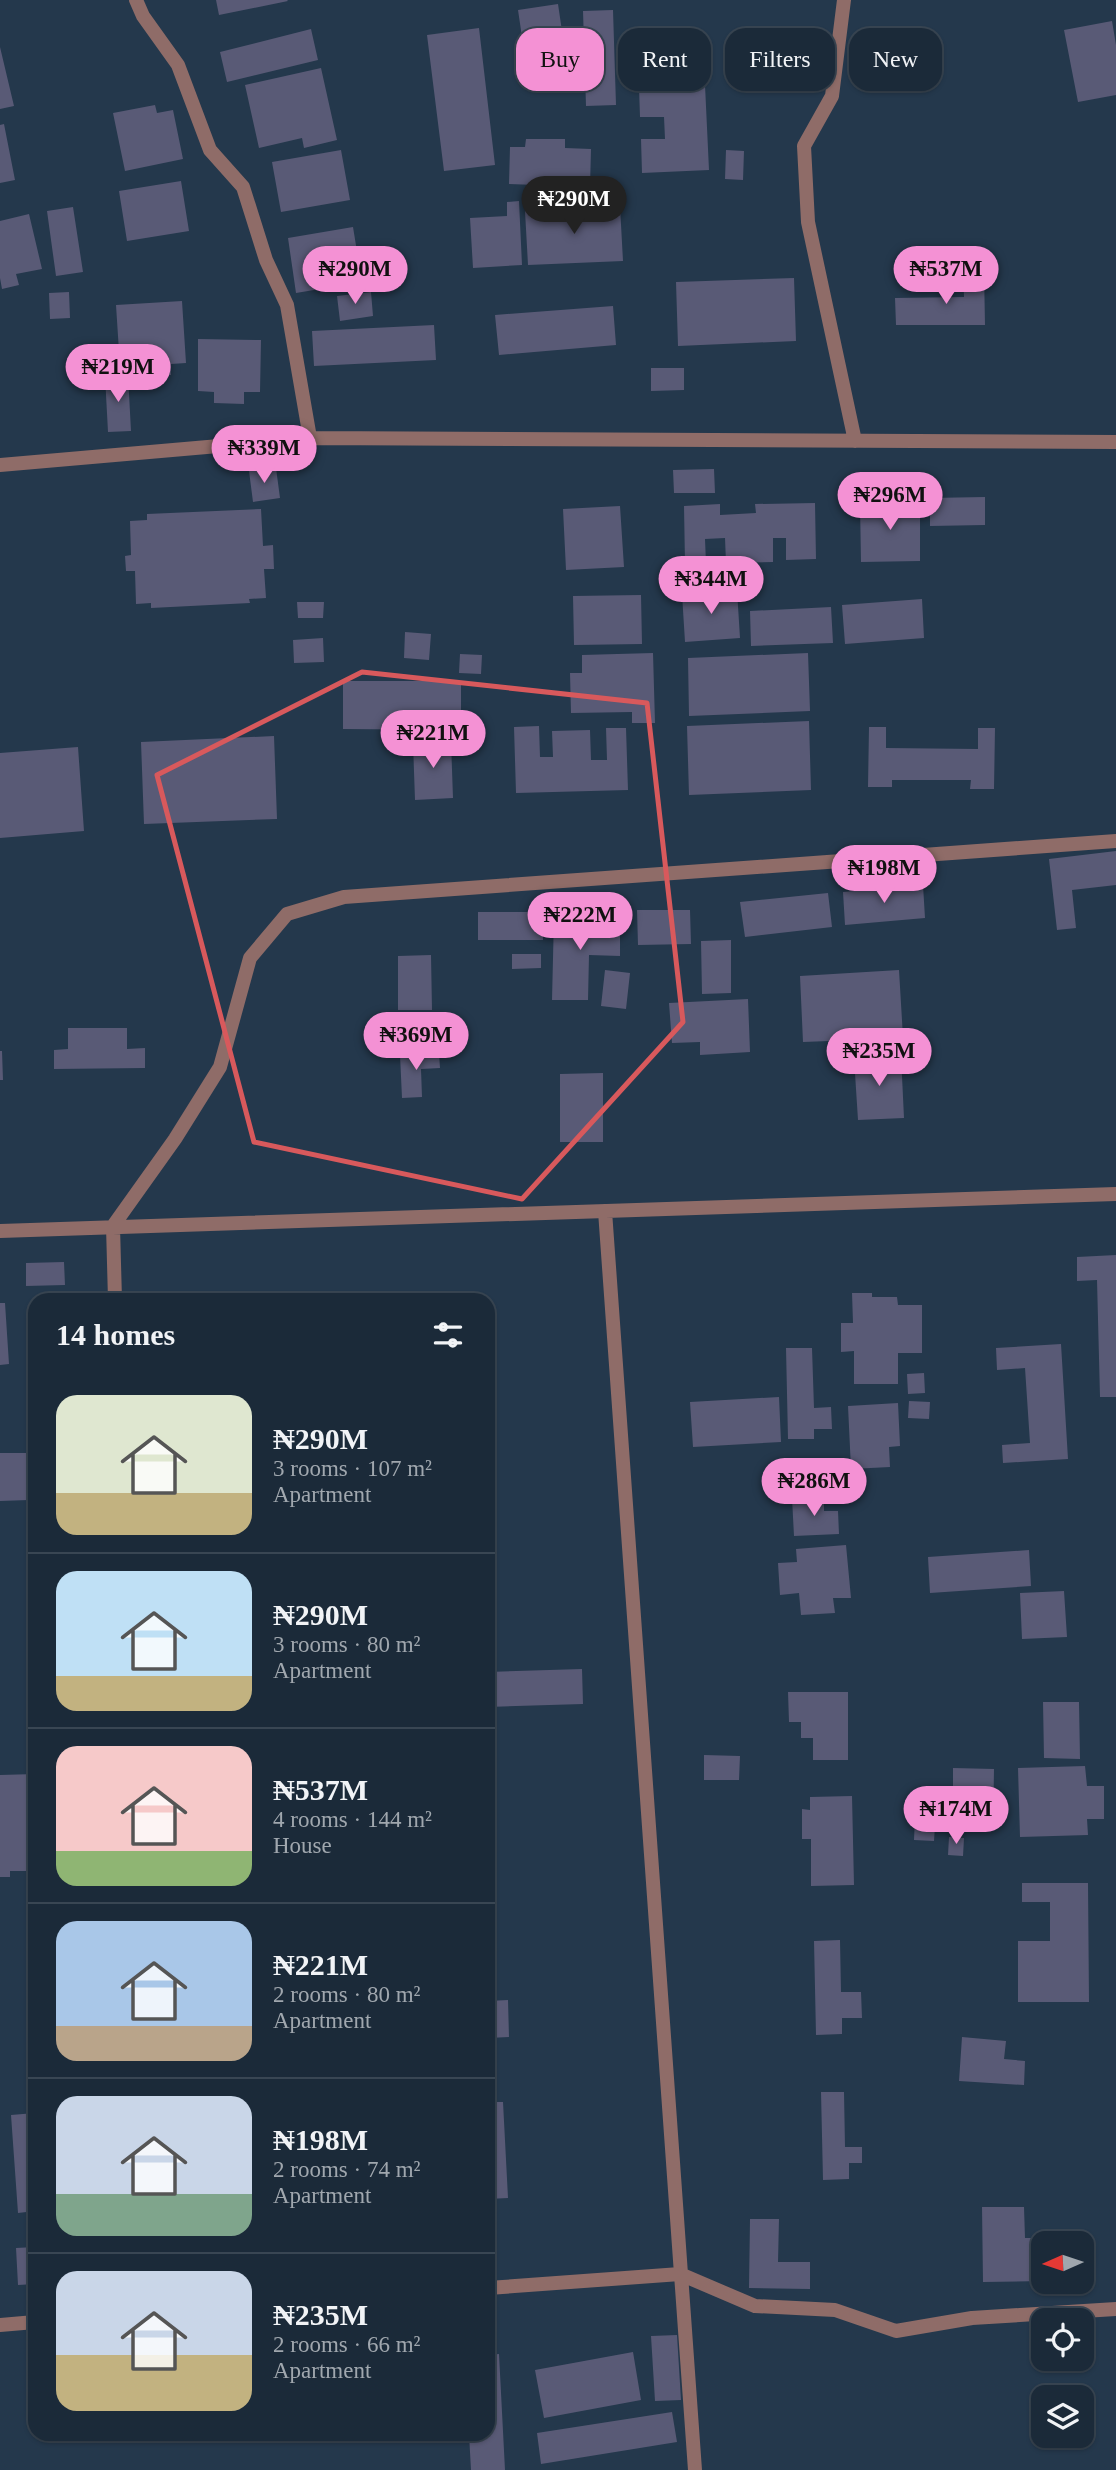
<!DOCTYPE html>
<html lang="en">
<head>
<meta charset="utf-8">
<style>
	body { margin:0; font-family:"Times New Roman",serif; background:#283644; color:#f1f3f6; height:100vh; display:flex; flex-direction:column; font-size:26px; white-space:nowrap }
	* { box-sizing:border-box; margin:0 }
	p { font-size:23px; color:#a0a7ae }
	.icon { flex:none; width:38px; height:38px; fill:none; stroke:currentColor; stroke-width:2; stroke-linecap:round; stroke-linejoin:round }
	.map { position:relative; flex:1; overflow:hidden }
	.side { position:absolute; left:28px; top:1293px; width:467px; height:1148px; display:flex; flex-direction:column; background:#1b2a39; border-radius:21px; box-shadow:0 2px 5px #0004,0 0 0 2px #394653 }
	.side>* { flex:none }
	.guide { position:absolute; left:516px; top:28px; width:494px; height:63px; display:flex; gap:14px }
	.needle { width:46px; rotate:267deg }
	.buttons { position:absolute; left:1031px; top:2231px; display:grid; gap:14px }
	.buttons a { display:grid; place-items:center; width:63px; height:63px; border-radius:14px; background:#1b2a39; box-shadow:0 2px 5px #0004,0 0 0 2px #394653; font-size:35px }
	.price { position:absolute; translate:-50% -60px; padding:0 16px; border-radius:24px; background:#f491d4; color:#111; font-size:23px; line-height:46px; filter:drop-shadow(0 2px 4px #0008) }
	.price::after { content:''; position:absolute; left:50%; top:42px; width:21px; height:16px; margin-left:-10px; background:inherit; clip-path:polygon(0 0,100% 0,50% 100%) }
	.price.current { background:#222; color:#fff }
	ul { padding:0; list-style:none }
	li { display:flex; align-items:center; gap:21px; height:175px; padding:0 28px }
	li+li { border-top:2px solid #394653 }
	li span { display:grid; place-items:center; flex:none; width:196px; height:140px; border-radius:21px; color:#555 }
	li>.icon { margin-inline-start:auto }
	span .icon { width:84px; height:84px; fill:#fffc; stroke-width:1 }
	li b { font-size:30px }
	h2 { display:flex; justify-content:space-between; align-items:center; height:84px; padding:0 28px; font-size:30px }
	.chip { padding:0 24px; border-radius:21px; background:#1b2a39; box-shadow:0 2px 5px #0004,0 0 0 2px #394653; font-size:24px; line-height:63px }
	.chip.current { background:#f491d4; color:#111 }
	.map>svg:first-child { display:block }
</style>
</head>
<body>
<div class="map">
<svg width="1116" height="2470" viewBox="0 0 1116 2470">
	<rect width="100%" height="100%" fill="#24384c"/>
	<!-- building -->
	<path fill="#595a76" d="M216,0H287L288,1L219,15Z
		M558,4L562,31L522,37L518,10Z
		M613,10L616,105L586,106L583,11Z
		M1112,21L1116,45V95L1078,102L1064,30Z
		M479,28L495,165L444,171L427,35Z
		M311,29L318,60L227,82L220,52Z
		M0,47L14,106L0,109Z
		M321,68L337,140L304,148L302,138L259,148L245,85Z
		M705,85L709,170L642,173L641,139H665L664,117H640L639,87Z
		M155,105L157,113L173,110L183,159L125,171L113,113Z
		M4,124L15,180L0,183V125Z
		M526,139H565V148L591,149L590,187L509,184L510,147H525Z
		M341,150L350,200L281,212L272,162Z
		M726,150L744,151L743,180L725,179Z
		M181,181L189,231L127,241L119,191Z
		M519,201L522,265L473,268L470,218L507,216V202Z
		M620,206L623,261L528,265L525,211Z
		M73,207L83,272L56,276L47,211Z
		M29,214L42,269L16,274L19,285L2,289L0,278V221Z
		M353,227L362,282L296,293L288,238Z
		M963,271H984L985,325H896L895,298L964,297Z
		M794,278L796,341L678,346L676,282Z
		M69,292L70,318L50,319L49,293Z
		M371,292L373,316L340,321L337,296Z
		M182,301L186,363L171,364V375L142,377V366L120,367L116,305Z
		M613,306L616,345L499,355L495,315Z
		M434,325L436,360L314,366L312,331Z
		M198,339L261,340L260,392H244V404L214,403V392L198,391Z
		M651,368H684V390L651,391Z
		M128,375L131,431L108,432L105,376Z
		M276,468L280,498L253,502L249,471Z
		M714,469L715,493H674L673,470Z
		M985,497V525L930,526V498Z
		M815,503L816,559L786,560V538H773V562L726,563L725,538L705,539L706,563L685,564L684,506L720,504V515L756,513L755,504Z
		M860,503H920V561L861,562Z
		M620,506L624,567L566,570L563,509Z
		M261,509L263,546L273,545L274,569H264L266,598L249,599L250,603L151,608V603L136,604L135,571H126L125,556L131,555L130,521L147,520V514Z
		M737,590L740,638L685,642L682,594Z
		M641,595L642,644L574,645L573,596Z
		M922,599L924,638L845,644L842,605Z
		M297,602H324L323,618H298Z
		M831,607L833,643L751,646L750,611Z
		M405,632L431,634L429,660L404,658Z
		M323,638L324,662L294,663L293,640Z
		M653,653L655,723H632V712L571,713L570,673H582V655Z
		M808,653L810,711L689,716L688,658Z
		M460,654L482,655L481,674L459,673Z
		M343,681H461V730L343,729Z
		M809,721L811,790L689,795L687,726Z
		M539,726L540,757H553L552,731L590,730L591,760H607L606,728H626L628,790L516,793L514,727Z
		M869,727H886V748L978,749V728H995L994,789H970L971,780H892V787H868Z
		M274,736L277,819L144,824L141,742Z
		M451,741L453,798L415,800L413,743Z
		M78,747L84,831L0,838V753Z
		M1116,851V885L1072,890L1076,928L1057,930L1049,859Z
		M923,885L925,918L845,925L843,892Z
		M828,893L832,927L745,937L740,902Z
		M637,910H690L691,944L638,945Z
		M478,912H542L543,940H478Z
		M554,916L620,918V956L589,955L588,1000H552Z
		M731,940V993L702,994L701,941Z
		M512,954H541V968L512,969Z
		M431,955L432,1010H398V956Z
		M605,970L630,973L626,1009L601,1006Z
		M899,970L903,1037L873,1039V1045L829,1047V1041L803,1042L800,976Z
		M748,999L750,1052L700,1055V1042L672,1043L669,1003Z
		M68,1028H127V1049L145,1048V1068L54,1069V1050L68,1049Z
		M0,1051H2L3,1080H0Z
		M439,1053L440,1068L421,1069L422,1097L402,1098L400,1055Z
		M901,1055L904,1118L858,1120L854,1058Z
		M603,1073V1142H560V1074Z
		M1116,1255V1397H1100L1097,1280L1077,1281V1257Z
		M64,1262L65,1285L26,1286V1263Z
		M852,1293H872V1297H897L898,1305H922V1353H898V1384H854V1351L841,1352V1323H853Z
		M0,1303H5L9,1364L0,1365Z
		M1061,1344L1068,1459L1003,1463L1002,1445L1030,1443L1025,1368L997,1370L996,1348Z
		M786,1348H812L814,1408L831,1407L832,1429H814V1439H788Z
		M924,1373L925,1393L908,1394L907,1374Z
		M779,1397L781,1442L693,1447L690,1402Z
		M909,1401L930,1402L929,1419L908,1418Z
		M898,1403L900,1446L889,1447L890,1467L851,1469L848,1406Z
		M0,1453H28L29,1500L0,1501Z
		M824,1497V1511H838L839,1534L794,1536L792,1498Z
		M846,1545L851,1598H833L835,1613L801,1615L799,1593L780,1595L778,1563L797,1562L796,1549Z
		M1029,1550L1031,1586L930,1593L928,1557Z
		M1064,1591L1067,1637L1022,1639L1020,1593Z
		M582,1669L583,1704L488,1707V1672Z
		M788,1692H848V1760H813V1738H801V1722H789Z
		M1043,1702H1079L1080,1759L1044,1758Z
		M704,1755L740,1756L739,1780H704Z
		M1085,1766L1087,1786H1104V1819H1087L1088,1835L1020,1837L1018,1768Z
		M953,1768L994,1769L993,1830L953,1829Z
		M35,1774V1871H10V1877H0V1775Z
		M916,1794L937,1795L934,1841L914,1840Z
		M852,1796L854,1885L811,1886V1839H802V1809L810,1810V1797Z
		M949,1837L964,1838L963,1856L948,1855Z
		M488,1873H490L491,1894L488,1895Z
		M1022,1883H1088L1089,2002H1018V1941H1050V1902H1022Z
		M840,1940L841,1992H861L862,2018H842V2034L816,2035L814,1941Z
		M508,2000L509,2037L488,2038V2001Z
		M962,2037L1006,2041L1004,2059L1025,2061L1024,2085L959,2081Z
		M821,2092H844L845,2147H862V2163H849V2179L823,2180Z
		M488,2102H503L508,2198L488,2199Z
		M35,2113V2211L18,2213L11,2115Z
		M982,2207H1024L1025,2238H1061V2244H1043V2281L983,2282Z
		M750,2219H779L778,2262H810V2289L749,2288Z
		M35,2247V2284L18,2285L16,2248Z
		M677,2335L681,2400L655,2401L651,2336Z
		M633,2352L641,2400L544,2418L535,2370Z
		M499,2354L505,2470H471L469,2434H488V2355Z
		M672,2412L677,2442L541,2464L537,2433Z"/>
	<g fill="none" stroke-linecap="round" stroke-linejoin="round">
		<!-- street -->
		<path stroke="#8f6c68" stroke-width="14" d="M136,0L143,16L178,65L210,150L243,187L266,260L287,305L310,438
			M844,0L832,96L804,146L808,222L855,441
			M0,465L310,438L1116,442
			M605,1211L695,2470
			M0,1231L1116,1194
			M115,1300L113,1226L175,1139L220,1067L250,958L287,914L344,897L1116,841
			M488,2288L680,2274L755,2306L835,2310L896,2331L972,2318L1116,2309
			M0,2325L35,2322"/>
	</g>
	<!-- marked area -->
	<path fill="none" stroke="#d8595c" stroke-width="5" stroke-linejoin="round" d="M362,672L647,703L683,1022L522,1199L254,1142L157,775Z"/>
</svg>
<div class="buttons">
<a><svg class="needle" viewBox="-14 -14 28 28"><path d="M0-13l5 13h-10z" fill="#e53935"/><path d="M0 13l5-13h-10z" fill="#a0a7ae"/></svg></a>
<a><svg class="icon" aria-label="locate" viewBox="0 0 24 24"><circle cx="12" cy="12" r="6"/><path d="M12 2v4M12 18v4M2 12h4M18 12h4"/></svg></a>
<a><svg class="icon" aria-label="layers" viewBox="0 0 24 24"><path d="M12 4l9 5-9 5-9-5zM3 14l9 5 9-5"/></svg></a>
</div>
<b class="price current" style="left:574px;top:236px">₦290M</b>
<b class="price" style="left:355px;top:306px">₦290M</b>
<b class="price" style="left:946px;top:306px">₦537M</b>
<b class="price" style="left:118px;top:404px">₦219M</b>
<b class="price" style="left:264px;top:485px">₦339M</b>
<b class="price" style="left:890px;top:532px">₦296M</b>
<b class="price" style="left:711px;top:616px">₦344M</b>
<b class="price" style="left:433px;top:770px">₦221M</b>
<b class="price" style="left:884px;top:905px">₦198M</b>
<b class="price" style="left:580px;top:952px">₦222M</b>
<b class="price" style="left:416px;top:1072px">₦369M</b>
<b class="price" style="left:879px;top:1088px">₦235M</b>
<b class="price" style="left:814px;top:1518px">₦286M</b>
<b class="price" style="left:956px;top:1846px">₦174M</b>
<div class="guide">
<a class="chip current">Buy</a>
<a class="chip">Rent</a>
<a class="chip">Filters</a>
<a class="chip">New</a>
</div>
<section class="side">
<h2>14 homes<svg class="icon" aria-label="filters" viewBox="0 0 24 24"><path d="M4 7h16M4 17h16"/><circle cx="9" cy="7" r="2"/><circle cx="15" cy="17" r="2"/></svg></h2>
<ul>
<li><span style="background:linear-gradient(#dfe7d0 70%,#c2b280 0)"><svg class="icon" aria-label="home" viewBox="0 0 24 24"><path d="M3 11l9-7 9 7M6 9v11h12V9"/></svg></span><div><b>₦290M</b><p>3 rooms · 107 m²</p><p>Apartment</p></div></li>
<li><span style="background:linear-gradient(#bfe0f5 75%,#c2b280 0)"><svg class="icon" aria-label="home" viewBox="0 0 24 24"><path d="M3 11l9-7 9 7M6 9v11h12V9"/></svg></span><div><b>₦290M</b><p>3 rooms · 80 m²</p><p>Apartment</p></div></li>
<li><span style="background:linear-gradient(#f6c9c9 75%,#8fb573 0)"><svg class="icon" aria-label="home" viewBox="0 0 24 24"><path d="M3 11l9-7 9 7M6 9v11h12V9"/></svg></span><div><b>₦537M</b><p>4 rooms · 144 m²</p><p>House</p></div></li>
<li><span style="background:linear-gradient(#a9c7e8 75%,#b9a48a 0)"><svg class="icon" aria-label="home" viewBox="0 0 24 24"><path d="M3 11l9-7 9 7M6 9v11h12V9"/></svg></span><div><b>₦221M</b><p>2 rooms · 80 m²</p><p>Apartment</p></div></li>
<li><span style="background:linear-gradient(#c9d6e8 70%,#7fa58c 0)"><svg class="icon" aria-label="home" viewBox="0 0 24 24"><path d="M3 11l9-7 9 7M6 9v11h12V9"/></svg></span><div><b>₦198M</b><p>2 rooms · 74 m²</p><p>Apartment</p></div></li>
<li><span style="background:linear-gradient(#c9d6e8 60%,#c2b280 0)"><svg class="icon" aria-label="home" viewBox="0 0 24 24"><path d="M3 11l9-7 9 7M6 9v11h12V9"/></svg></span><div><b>₦235M</b><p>2 rooms · 66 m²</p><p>Apartment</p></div></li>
</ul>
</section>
</div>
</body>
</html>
